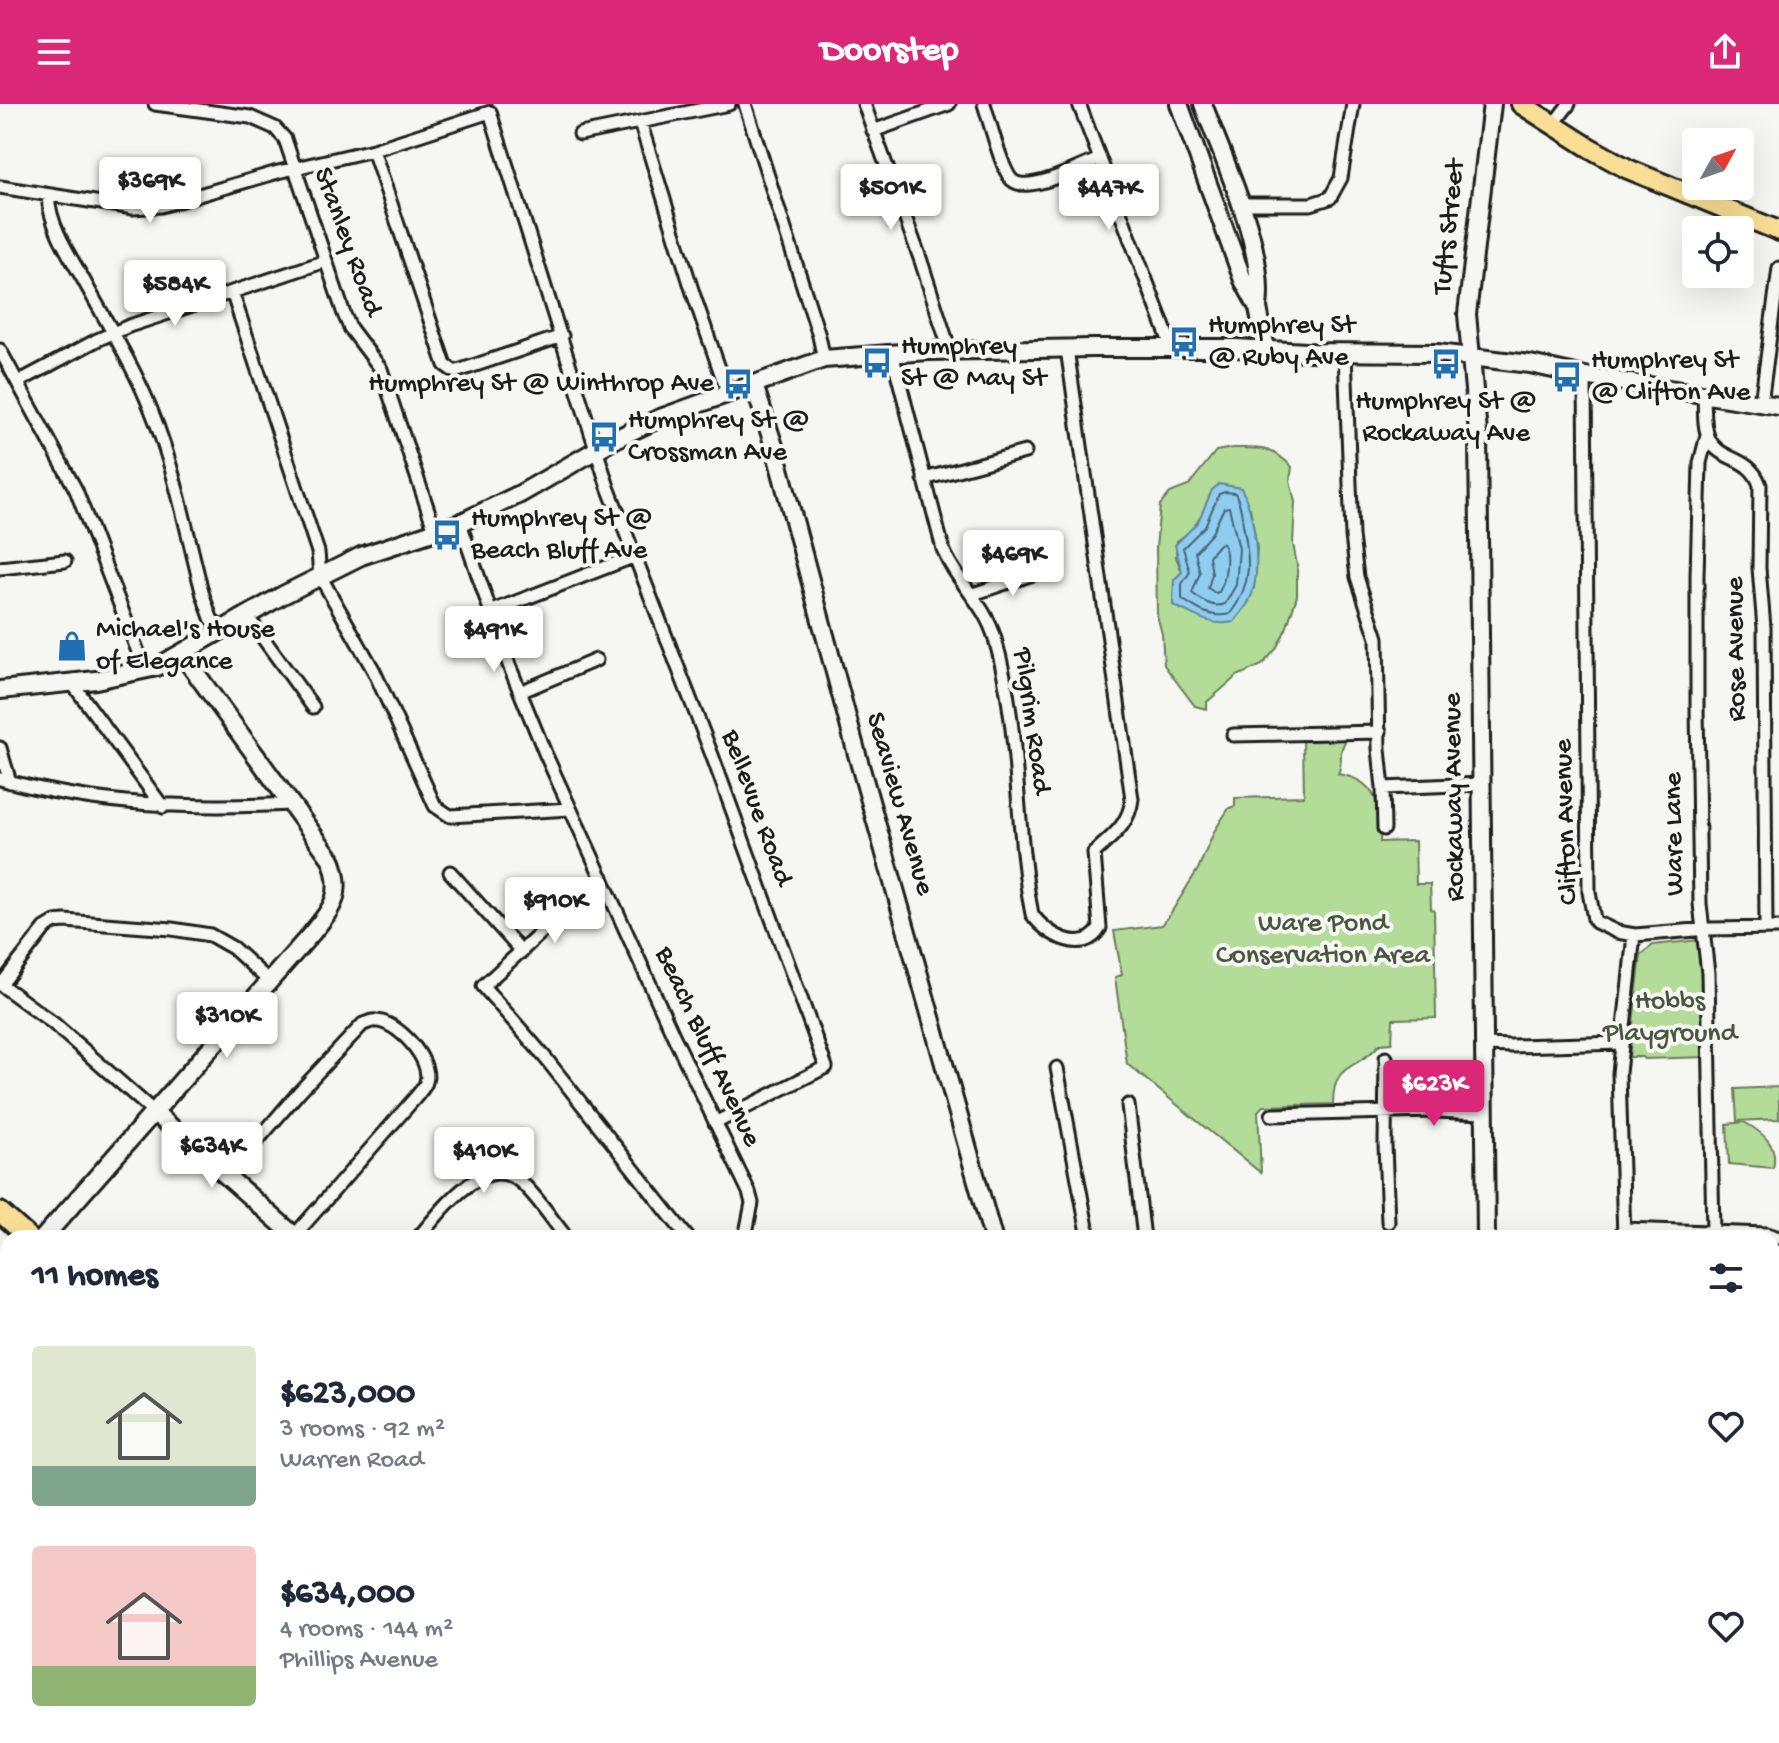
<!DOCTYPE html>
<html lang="en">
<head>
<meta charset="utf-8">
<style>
	body { margin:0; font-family:"Gochi Hand",sans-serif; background:#f6f6f7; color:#1f2937; height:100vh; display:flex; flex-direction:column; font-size:30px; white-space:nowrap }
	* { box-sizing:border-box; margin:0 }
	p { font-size:26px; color:#747a83 }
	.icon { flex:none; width:44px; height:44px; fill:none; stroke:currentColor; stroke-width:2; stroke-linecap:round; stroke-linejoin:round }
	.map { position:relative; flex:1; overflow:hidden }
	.panel { position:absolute; left:0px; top:1126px; width:1780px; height:514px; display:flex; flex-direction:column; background:#fff; border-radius:24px 24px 0 0; box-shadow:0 8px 32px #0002 }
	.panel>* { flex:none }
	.needle { width:52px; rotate:50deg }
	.controls { position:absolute; left:1682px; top:24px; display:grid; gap:16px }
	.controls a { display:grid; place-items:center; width:72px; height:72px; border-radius:8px; background:#fff; box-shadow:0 8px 32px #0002; font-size:40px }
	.price { position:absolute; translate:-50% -68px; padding:0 18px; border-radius:8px; background:#fff; color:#222; font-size:26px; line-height:52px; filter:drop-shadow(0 2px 4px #0008) }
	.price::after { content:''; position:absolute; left:50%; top:48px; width:24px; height:18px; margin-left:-12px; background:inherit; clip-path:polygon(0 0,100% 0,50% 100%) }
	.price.on { background:#db2777; color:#fff }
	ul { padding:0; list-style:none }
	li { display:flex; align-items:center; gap:24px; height:200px; padding:0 32px }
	li span { display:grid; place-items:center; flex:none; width:224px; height:160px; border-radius:8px; color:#555 }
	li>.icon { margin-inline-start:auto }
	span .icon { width:96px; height:96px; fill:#fffc; stroke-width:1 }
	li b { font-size:34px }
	h2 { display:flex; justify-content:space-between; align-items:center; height:96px; padding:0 32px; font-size:34px }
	header { display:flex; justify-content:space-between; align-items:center; height:104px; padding:0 32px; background:#db2777; color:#fff; font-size:36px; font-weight:700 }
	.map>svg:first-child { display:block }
</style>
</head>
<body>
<header><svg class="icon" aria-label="menu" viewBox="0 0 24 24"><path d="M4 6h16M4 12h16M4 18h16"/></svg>Doorstep<svg class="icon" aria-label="share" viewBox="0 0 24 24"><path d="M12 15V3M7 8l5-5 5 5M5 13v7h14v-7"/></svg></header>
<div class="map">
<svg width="1779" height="1639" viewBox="0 0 1779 1639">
	<rect width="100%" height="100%" fill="#f6f6f2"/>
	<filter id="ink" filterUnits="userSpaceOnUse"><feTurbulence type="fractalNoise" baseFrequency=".0125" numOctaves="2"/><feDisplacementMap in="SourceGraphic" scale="16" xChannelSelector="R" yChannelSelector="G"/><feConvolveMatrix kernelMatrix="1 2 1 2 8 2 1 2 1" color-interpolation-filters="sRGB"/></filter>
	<g filter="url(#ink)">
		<!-- green -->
		<path fill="#b3dc98" stroke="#687c5a" stroke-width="2" fill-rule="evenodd" d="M1233,344C1260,344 1272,342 1292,363L1290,376L1295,398L1293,440L1297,461V492L1286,525L1276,545L1262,561L1237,572L1207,598V605L1195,602L1164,561L1162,530L1157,511L1156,444L1160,401L1170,389L1188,382L1216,347ZM1250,404L1257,444L1254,484L1186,507L1173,501L1174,476L1182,468L1176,453L1177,437L1191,427L1203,408Z
			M1303,636H1346C1337,649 1344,657 1338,670C1377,676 1382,702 1380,738L1415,737L1416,780H1430L1431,805L1434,806L1436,914L1393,915L1392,939L1380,940C1358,967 1333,956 1333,1000L1264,1002L1258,1007L1261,1069L1127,960L1115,873L1122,871L1114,827L1162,821L1169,812L1198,765L1215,726L1229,704L1235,702V694L1304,692Z
			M1700,836L1704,864L1707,953L1644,955L1642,953H1629L1641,851L1653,841Z
			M1779,983V1015L1737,1017L1735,985Z
			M1744,1018C1762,1028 1779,1041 1773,1064L1729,1060L1727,1020Z"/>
		<!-- water -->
		<path fill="#8fcdf0" stroke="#61869b" stroke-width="2" d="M1219,380L1241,384C1255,409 1263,470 1249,497C1246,504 1239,511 1234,518C1209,523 1195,511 1173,501L1174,476L1182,468L1175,441L1198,418L1212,386Z
			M83,1632H1189L1195,1639H44Z
			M1240,1632H1412L1414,1639H1238Z"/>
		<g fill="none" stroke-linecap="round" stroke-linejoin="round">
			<!-- shore -->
			<path stroke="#4a6371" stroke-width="2" d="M1225,388L1235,389C1241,399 1241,408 1243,420C1250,455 1253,480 1230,510C1211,515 1197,505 1182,495V480L1190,468L1183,444L1205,422L1219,390Z
				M1229,403L1239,445L1236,481L1225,500C1213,505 1201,496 1192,489L1200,469L1195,448L1212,429L1224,404Z
				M1223,439C1229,450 1226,476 1219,488L1215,489L1208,484L1212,470L1209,452L1219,440Z"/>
			<!-- street casing -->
			<g stroke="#1c1c1c" stroke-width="17">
				<path id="street" d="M155,0L250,13L275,24L285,35L344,210L350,224L381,265L435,427
					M745,0L819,232L824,255
					M864,0L921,157L950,247
					M984,0C989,15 1002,67 1012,76C1028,91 1081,62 1100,55
					M1079,0L1172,244
					M640,18L693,189L728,290
					M1553,21L1569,0
					M873,27L949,0
					M580,30L729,0
					M373,46L445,261L455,268L562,232
					M0,83L133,104L161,102L278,68L373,46L490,8L608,383L712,651L826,963L715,1019
					M48,92C50,122 68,149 83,175C103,212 126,249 143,287C173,352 185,423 203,491L211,514L220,527
					M1239,100H1311L1330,94L1341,74L1353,0
					M232,188L318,448L320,472L374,567L435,702L450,712L570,705
					M0,246L76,386L145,566
					M892,249L943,445C956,478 985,499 995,535C1021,624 1014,720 1032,810C1046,831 1084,852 1100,824L1094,749C1112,732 1129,721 1132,695L1067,245
					M1345,249L1352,432L1357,473L1377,534L1379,645L1383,684L1481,680
					M1585,272L1589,788L1594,815L1596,818L1617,828L1635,831L1708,825L1779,824
					M18,278L97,236L129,222L326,157
					M1704,290C1705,305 1703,322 1709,335C1720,358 1750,351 1760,381L1759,464L1764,524L1766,824
					M1761,299L1779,164
					M1707,331L1700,359L1697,472V603L1700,800L1708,869L1713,1129
					M924,375L1025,348
					M460,419L509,561L545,649L675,935L749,1088L752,1099L745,1134
					M0,464L65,457
					M973,490L1042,467
					M490,508L635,452
					M247,512L313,603
					M72,579L163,703
					M520,588L596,556
					M1233,631L1380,628
					M0,644L10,678
					M0,675C98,702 190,705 291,700
					M1383,684L1384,725
					M450,768L522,848
					M602,773L483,882L543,951L688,1134
					M0,880L53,919L154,1008
					M1,881L45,824L55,818L65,817L172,825L210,831L233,844L269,877
					M1486,941L1511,942L1622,939
					M1386,954L1385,1041L1388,1118
					M1057,964L1089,1134
					M1128,1001L1144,1134
					M1272,1011L1434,1007L1486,1009
					M227,1072L299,988L363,920C367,919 372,916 376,917C397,917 433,956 426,978C425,983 418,990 415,994L294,1132
					M1623,1125L1767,1130L1779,1134
					M418,1134C440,1109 486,1043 523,1080C538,1094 550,1113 563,1129L557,1134
					M1624,1134L1619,969L1634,831
					M1772,1168L1779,1164
					M0,1183L8,1174
					M0,1344L8,1351
					M0,1473L8,1471
					M1765,1632V1639
					M1459,1639V1632"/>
			</g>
			<!-- secondary casing -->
			<g stroke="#1c1c1c" stroke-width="22">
				<path id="secondary" d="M1179,0L1243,176L1258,204L1266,245
					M1203,0C1224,58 1266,143 1258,203
					M754,281L774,342L858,654L993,1134
					M0,586L96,576L157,563L283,491L361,452L460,419L520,390L617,334L660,314L824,255L928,247L1094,244H1236L1307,248L1437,249L1530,260L1585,272L1779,302
					M154,1008L297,1134
					M43,1134L312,829C334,802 344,789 331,755L182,550
					M1486,1134L1478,329L1467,210L1492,0"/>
			</g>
			<!-- primary casing -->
			<g stroke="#1c1c1c" stroke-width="24">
				<path id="primary" d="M1521,0L1590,44L1628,65L1779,127
					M0,1108L29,1134
					M1772,1398L1779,1401"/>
			</g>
			<!-- street -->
			<use href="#street" stroke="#f6f6f2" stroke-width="11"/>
			<!-- secondary -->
			<use href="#secondary" stroke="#f6f6f2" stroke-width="16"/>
			<!-- primary -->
			<use href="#primary" stroke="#f9df96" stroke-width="18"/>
		</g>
	</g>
	<!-- icons -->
	<defs>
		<g id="bus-bare" transform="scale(2.4)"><path d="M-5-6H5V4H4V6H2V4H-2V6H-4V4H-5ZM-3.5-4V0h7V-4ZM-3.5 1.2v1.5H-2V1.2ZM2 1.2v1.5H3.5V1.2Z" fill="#1f6fb2" stroke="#f6f6f2" stroke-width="2.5" paint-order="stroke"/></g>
		<g id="shop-bare" transform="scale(2.4)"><path d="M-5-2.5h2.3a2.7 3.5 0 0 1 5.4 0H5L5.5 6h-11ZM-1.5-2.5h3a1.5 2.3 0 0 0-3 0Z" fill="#1f6fb2" stroke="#f6f6f2" stroke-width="2.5" paint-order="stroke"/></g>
	</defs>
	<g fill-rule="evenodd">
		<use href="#bus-bare" x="1184" y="238"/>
		<use href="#bus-bare" x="877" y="259"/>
		<use href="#bus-bare" x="1446" y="260"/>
		<use href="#bus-bare" x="1567" y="273"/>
		<use href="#bus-bare" x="738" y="280"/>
		<use href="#bus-bare" x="604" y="333"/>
		<use href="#bus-bare" x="447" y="431"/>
		<use href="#shop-bare" x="72" y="542"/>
	</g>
	<g text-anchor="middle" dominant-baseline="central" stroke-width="8" stroke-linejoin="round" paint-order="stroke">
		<!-- street labels -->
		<g font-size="28" fill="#1c1c1c" stroke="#f6f6f2">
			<text transform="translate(1450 123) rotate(-84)">Tufts Street</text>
			<text transform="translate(347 138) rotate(70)">Stanley Road</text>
			<text transform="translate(1737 545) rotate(-91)">Rose Avenue</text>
			<text transform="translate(1031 617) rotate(82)">Pilgrim Road</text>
			<text transform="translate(1455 693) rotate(-91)">Rockaway Avenue</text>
			<text transform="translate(899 700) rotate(74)">Seaview Avenue</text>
			<text transform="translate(756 704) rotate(70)">Bellevue Road</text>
			<text transform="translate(1567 718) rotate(-92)">Clifton Avenue</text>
			<text transform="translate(1675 730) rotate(-91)">Ware Lane</text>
			<text transform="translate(707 943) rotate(65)">Beach Bluff Avenue</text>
		</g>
		<!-- poi labels -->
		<g font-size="28" fill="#1c1c1c" stroke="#f6f6f2" text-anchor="start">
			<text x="1208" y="222">Humphrey St<tspan x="1208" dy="32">@ Ruby Ave</tspan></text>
			<text x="901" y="243">Humphrey<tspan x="901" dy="32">St @ May St</tspan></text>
			<text x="1591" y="257">Humphrey St<tspan x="1591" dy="32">@ Clifton Ave</tspan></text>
			<text x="714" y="280" text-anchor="end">Humphrey St @ Winthrop Ave</text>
			<text x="1446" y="298" text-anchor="middle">Humphrey St @<tspan x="1446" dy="32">Rockaway Ave</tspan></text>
			<text x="628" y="317">Humphrey St @<tspan x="628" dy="32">Crossman Ave</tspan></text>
			<text x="471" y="415">Humphrey St @<tspan x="471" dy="32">Beach Bluff Ave</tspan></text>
			<text x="96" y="526">Michael's House<tspan x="96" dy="32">of Elegance</tspan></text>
		</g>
		<!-- park labels -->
		<g font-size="28" fill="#495641" stroke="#f6f6f2">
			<text x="1323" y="820">Ware Pond<tspan x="1323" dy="32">Conservation Area</tspan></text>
			<text x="1670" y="898">Hobbs<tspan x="1670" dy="32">Playground</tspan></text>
		</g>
	</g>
</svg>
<div class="controls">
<a><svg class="needle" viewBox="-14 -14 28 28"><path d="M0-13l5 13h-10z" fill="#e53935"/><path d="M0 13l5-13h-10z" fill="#747a83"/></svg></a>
<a><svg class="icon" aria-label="locate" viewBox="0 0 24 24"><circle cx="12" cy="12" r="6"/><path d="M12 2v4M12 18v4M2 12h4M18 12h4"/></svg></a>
</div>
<b class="price" style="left:150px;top:121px">$369K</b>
<b class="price" style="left:891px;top:128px">$501K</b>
<b class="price" style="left:1109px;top:128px">$447K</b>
<b class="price" style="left:175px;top:224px">$584K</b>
<b class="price" style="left:1013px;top:494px">$469K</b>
<b class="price" style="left:494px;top:570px">$491K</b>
<b class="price" style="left:555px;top:841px">$910K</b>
<b class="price" style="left:227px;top:956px">$310K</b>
<b class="price on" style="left:1434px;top:1024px">$623K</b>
<b class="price" style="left:212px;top:1086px">$634K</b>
<b class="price" style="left:484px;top:1091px">$410K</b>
<section class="panel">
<h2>11 homes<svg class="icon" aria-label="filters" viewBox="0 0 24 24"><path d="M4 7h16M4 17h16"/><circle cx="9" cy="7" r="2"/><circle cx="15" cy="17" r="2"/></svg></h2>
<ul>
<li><span style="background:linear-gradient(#dfe7d0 75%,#7fa58c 0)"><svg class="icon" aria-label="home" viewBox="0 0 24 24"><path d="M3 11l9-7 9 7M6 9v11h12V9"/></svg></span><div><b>$623,000</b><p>3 rooms · 92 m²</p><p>Warren Road</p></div><svg class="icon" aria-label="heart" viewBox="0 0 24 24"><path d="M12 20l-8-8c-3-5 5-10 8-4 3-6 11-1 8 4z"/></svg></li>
<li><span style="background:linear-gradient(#f6c9c9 75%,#8fb573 0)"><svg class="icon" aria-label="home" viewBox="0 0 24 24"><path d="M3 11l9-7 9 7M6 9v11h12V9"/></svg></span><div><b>$634,000</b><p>4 rooms · 144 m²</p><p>Phillips Avenue</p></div><svg class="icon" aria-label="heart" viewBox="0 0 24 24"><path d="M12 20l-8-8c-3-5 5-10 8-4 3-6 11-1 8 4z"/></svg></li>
</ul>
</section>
</div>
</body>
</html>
